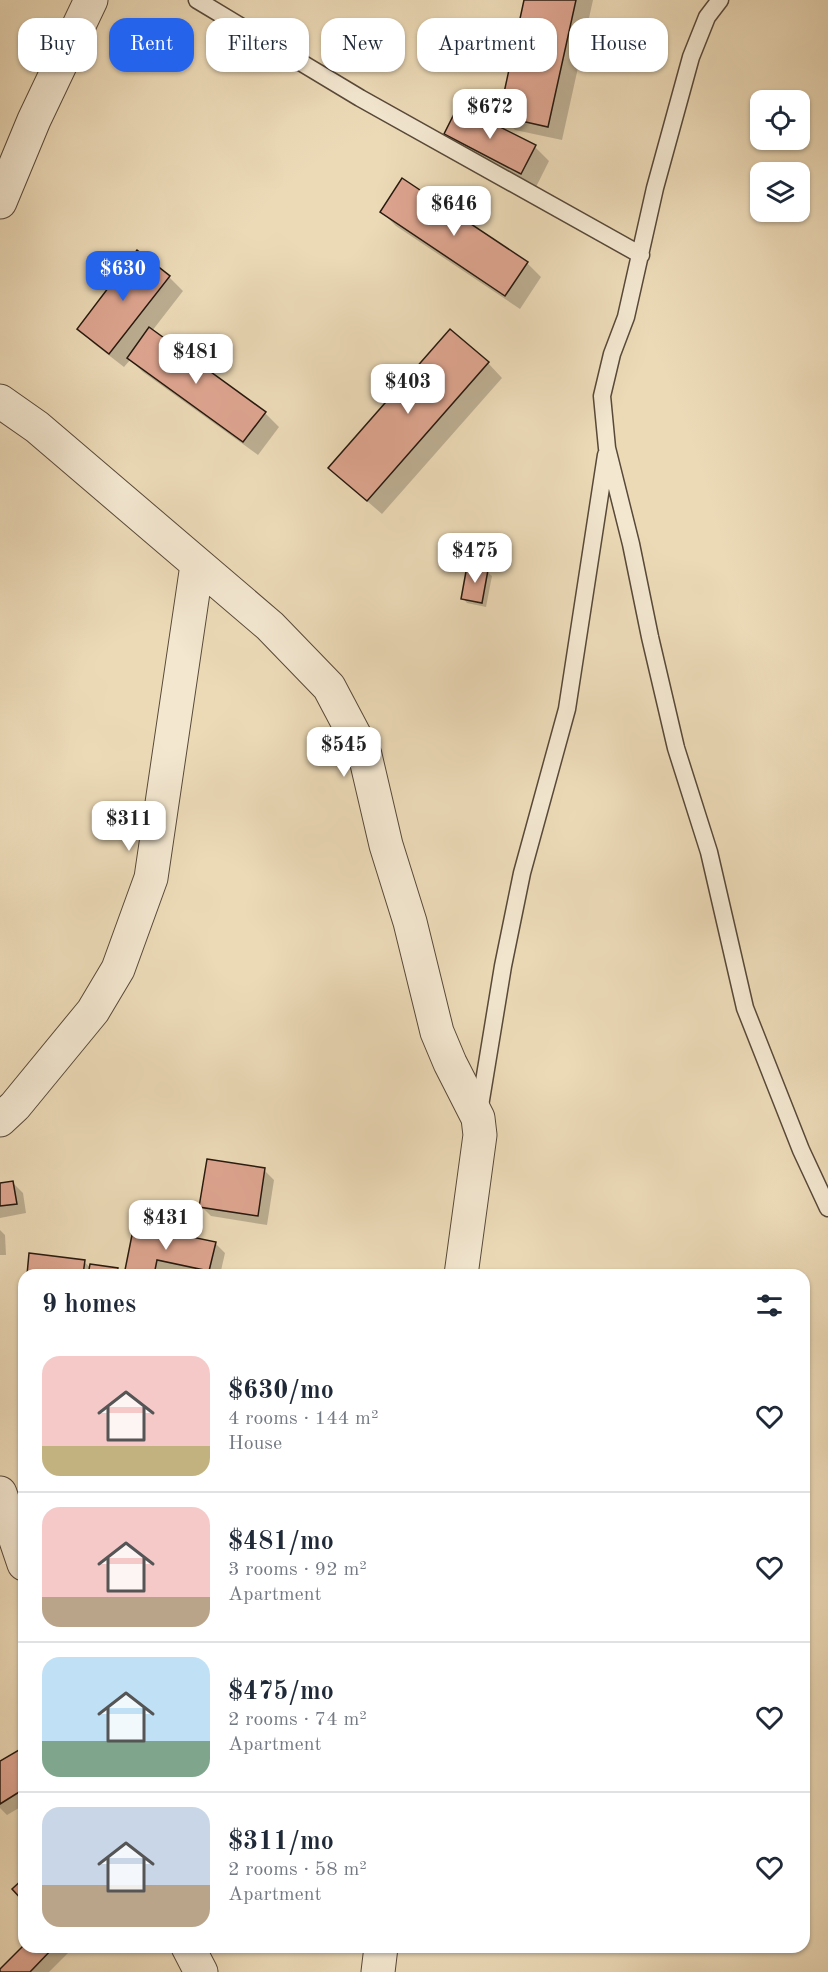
<!DOCTYPE html>
<html lang="en">
<head>
<meta charset="utf-8">
<style>
	body { margin:0; font-family:"Old Standard TT",serif; background:#f2f2f3; color:#1f2937; height:100vh; display:flex; flex-direction:column; font-size:22px; white-space:nowrap }
	* { box-sizing:border-box; margin:0 }
	p { font-size:20px; color:#747a83 }
	.icon { flex:none; width:33px; height:33px; fill:none; stroke:currentColor; stroke-width:2; stroke-linecap:round; stroke-linejoin:round }
	.map { position:relative; flex:1; overflow:hidden }
	.side { position:absolute; left:18px; top:1269px; width:792px; height:684px; display:flex; flex-direction:column; background:#fff; border-radius:18px; box-shadow:0 2px 4px #0004 }
	.side>* { flex:none }
	.guide { position:absolute; left:18px; top:18px; width:792px; height:54px; display:flex; gap:12px }
	.fabs { position:absolute; left:750px; top:90px; display:grid; gap:12px }
	.fabs a { display:grid; place-items:center; width:60px; height:60px; border-radius:12px; background:#fff; box-shadow:0 2px 4px #0004; font-size:30px }
	.price { position:absolute; translate:-50% -51px; padding:0 14px; border-radius:12px; background:#fff; color:#222; font-size:20px; line-height:39px; filter:drop-shadow(0 2px 3px #0008) }
	.price::after { content:''; position:absolute; left:50%; top:36px; width:18px; height:14px; margin-left:-9px; background:inherit; clip-path:polygon(0 0,100% 0,50% 100%) }
	.price.selected { background:#2563eb; color:#fff }
	ul { padding:0; list-style:none }
	li { display:flex; align-items:center; gap:18px; height:150px; padding:0 24px }
	li+li { border-top:2px solid #e0e1e3 }
	li span { display:grid; place-items:center; flex:none; width:168px; height:120px; border-radius:18px; color:#555 }
	li>.icon { margin-inline-start:auto }
	span .icon { width:72px; height:72px; fill:#fffc; stroke-width:1 }
	li b { font-size:26px }
	h2 { display:flex; justify-content:space-between; align-items:center; height:72px; padding:0 24px; font-size:26px }
	.tag { padding:0 21px; border-radius:18px; background:#fff; box-shadow:0 2px 4px #0004; font-size:21px; line-height:54px }
	.tag.selected { background:#2563eb; color:#fff }
	.map>svg:first-child { display:block }
</style>
</head>
<body>
<div class="map">
<svg width="828" height="1972" viewBox="0 0 828 1972">
	<rect width="100%" height="100%" fill="#ecdab7"/>
	<filter id="stains"><feTurbulence type="fractalNoise" baseFrequency=".00333" numOctaves="4"/><feColorMatrix values="0 0 0 0 .2 0 0 0 0 .09 0 0 0 0 .02 0 0 0 .5 -.17"/></filter>
	<radialGradient id="worn" r=".72"><stop offset=".6" stop-color="#630" stop-opacity="0"/><stop offset="1" stop-color="#630" stop-opacity=".3"/></radialGradient>
	<!-- shadow -->
	<path fill="#0003" d="M525,0H593L562,140L515,130L501,115Z
		M446,134L535,147L549,161L536,187L460,148Z
		M382,212L527,263L541,277L520,309L396,226Z
		M169,277L183,291L152,331L265,413L279,427L258,455L143,372L130,360L124,367L93,343L79,329Z
		M488,363L502,378L382,514L345,482Z
		M487,572L492,576L486,607L467,603L463,598Z
		M264,1170L274,1180L267,1225L211,1216L201,1206Z
		M13,1183L23,1193L26,1213L0,1218V1185Z
		M135,1226L215,1243L225,1253L220,1275H193L167,1270L165,1275H125Z
		M0,1230L5,1235L6,1255H0Z
		M84,1262L91,1268L117,1269L122,1275H28Z
		M24,1749V1805L7,1815L0,1808V1763Z
		M24,1947H74L49,1972H0Z"/>
	<!-- building -->
	<path fill="#dea590" stroke="#26190f" stroke-width="1.5" d="M524,0H576L548,127L499,116Z
		M458,106L536,145L521,174L444,134Z
		M402,178L528,262L505,296L380,212Z
		M137,250L170,276L109,354L77,329Z
		M149,327L266,412L243,442L127,358Z
		M450,329L489,362L367,501L328,468Z
		M467,566L488,570L482,603L461,599Z
		M207,1159L265,1168L258,1216L199,1207Z
		M13,1181L17,1204L0,1206V1183Z
		M134,1225L216,1242L209,1271L157,1260L154,1275H124Z
		M29,1253L85,1260L83,1275L50,1273L49,1275H27Z
		M90,1264L118,1268L117,1275H88Z
		M24,1747V1789L0,1804V1761Z
		M24,1878V1902L12,1889Z
		M24,1945V1947H54L30,1972H0V1969Z"/>
	<g fill="none" stroke-linecap="round" stroke-linejoin="round">
		<!-- lane casing -->
		<g stroke="#584939" stroke-width="19">
			<path id="lane" d="M197,0L360,98L641,255
				M720,0L707,17L691,57L655,188L626,317L612,354L602,396L607,448L631,544L650,637L676,748L709,852L745,1008L801,1150L828,1208
				M479,1112L503,966L522,873L567,709L606,455"/>
		</g>
		<!-- street casing -->
		<g stroke="#584939" stroke-width="35">
			<path id="street" d="M0,202L34,120L91,0
				M0,401L37,427L270,626L329,687L365,755L386,845L410,922L437,1032L450,1063L478,1118L480,1135L461,1275
				M0,1120L15,1106L93,1011L118,969L151,878L197,565
				M0,1493L24,1564
				M188,1947L201,1972
				M378,1972L381,1947"/>
		</g>
		<!-- lane -->
		<use href="#lane" stroke="#f3e7d0" stroke-width="16"/>
		<!-- street -->
		<use href="#street" stroke="#f3e7d0" stroke-width="33"/>
	</g>
	<rect width="100%" height="100%" filter="url(#stains)"/>
	<rect width="100%" height="100%" fill="url(#worn)"/>
</svg>
<div class="fabs">
<a><svg class="icon" aria-label="locate" viewBox="0 0 24 24"><circle cx="12" cy="12" r="6"/><path d="M12 2v4M12 18v4M2 12h4M18 12h4"/></svg></a>
<a><svg class="icon" aria-label="layers" viewBox="0 0 24 24"><path d="M12 4l9 5-9 5-9-5zM3 14l9 5 9-5"/></svg></a>
</div>
<b class="price" style="left:490px;top:140px">$672</b>
<b class="price" style="left:454px;top:237px">$646</b>
<b class="price selected" style="left:123px;top:302px">$630</b>
<b class="price" style="left:196px;top:385px">$481</b>
<b class="price" style="left:408px;top:415px">$403</b>
<b class="price" style="left:475px;top:584px">$475</b>
<b class="price" style="left:344px;top:778px">$545</b>
<b class="price" style="left:129px;top:852px">$311</b>
<b class="price" style="left:166px;top:1251px">$431</b>
<div class="guide">
<a class="tag">Buy</a>
<a class="tag selected">Rent</a>
<a class="tag">Filters</a>
<a class="tag">New</a>
<a class="tag">Apartment</a>
<a class="tag">House</a>
</div>
<section class="side">
<h2>9 homes<svg class="icon" aria-label="filters" viewBox="0 0 24 24"><path d="M4 7h16M4 17h16"/><circle cx="9" cy="7" r="2"/><circle cx="15" cy="17" r="2"/></svg></h2>
<ul>
<li><span style="background:linear-gradient(#f6c9c9 75%,#c2b280 0)"><svg class="icon" aria-label="home" viewBox="0 0 24 24"><path d="M3 11l9-7 9 7M6 9v11h12V9"/></svg></span><div><b>$630/mo</b><p>4 rooms · 144 m²</p><p>House</p></div><svg class="icon" aria-label="heart" viewBox="0 0 24 24"><path d="M12 20l-8-8c-3-5 5-10 8-4 3-6 11-1 8 4z"/></svg></li>
<li><span style="background:linear-gradient(#f6c9c9 75%,#b9a48a 0)"><svg class="icon" aria-label="home" viewBox="0 0 24 24"><path d="M3 11l9-7 9 7M6 9v11h12V9"/></svg></span><div><b>$481/mo</b><p>3 rooms · 92 m²</p><p>Apartment</p></div><svg class="icon" aria-label="heart" viewBox="0 0 24 24"><path d="M12 20l-8-8c-3-5 5-10 8-4 3-6 11-1 8 4z"/></svg></li>
<li><span style="background:linear-gradient(#bfe0f5 70%,#7fa58c 0)"><svg class="icon" aria-label="home" viewBox="0 0 24 24"><path d="M3 11l9-7 9 7M6 9v11h12V9"/></svg></span><div><b>$475/mo</b><p>2 rooms · 74 m²</p><p>Apartment</p></div><svg class="icon" aria-label="heart" viewBox="0 0 24 24"><path d="M12 20l-8-8c-3-5 5-10 8-4 3-6 11-1 8 4z"/></svg></li>
<li><span style="background:linear-gradient(#c9d6e8 65%,#b9a48a 0)"><svg class="icon" aria-label="home" viewBox="0 0 24 24"><path d="M3 11l9-7 9 7M6 9v11h12V9"/></svg></span><div><b>$311/mo</b><p>2 rooms · 58 m²</p><p>Apartment</p></div><svg class="icon" aria-label="heart" viewBox="0 0 24 24"><path d="M12 20l-8-8c-3-5 5-10 8-4 3-6 11-1 8 4z"/></svg></li>
</ul>
</section>
</div>
</body>
</html>
